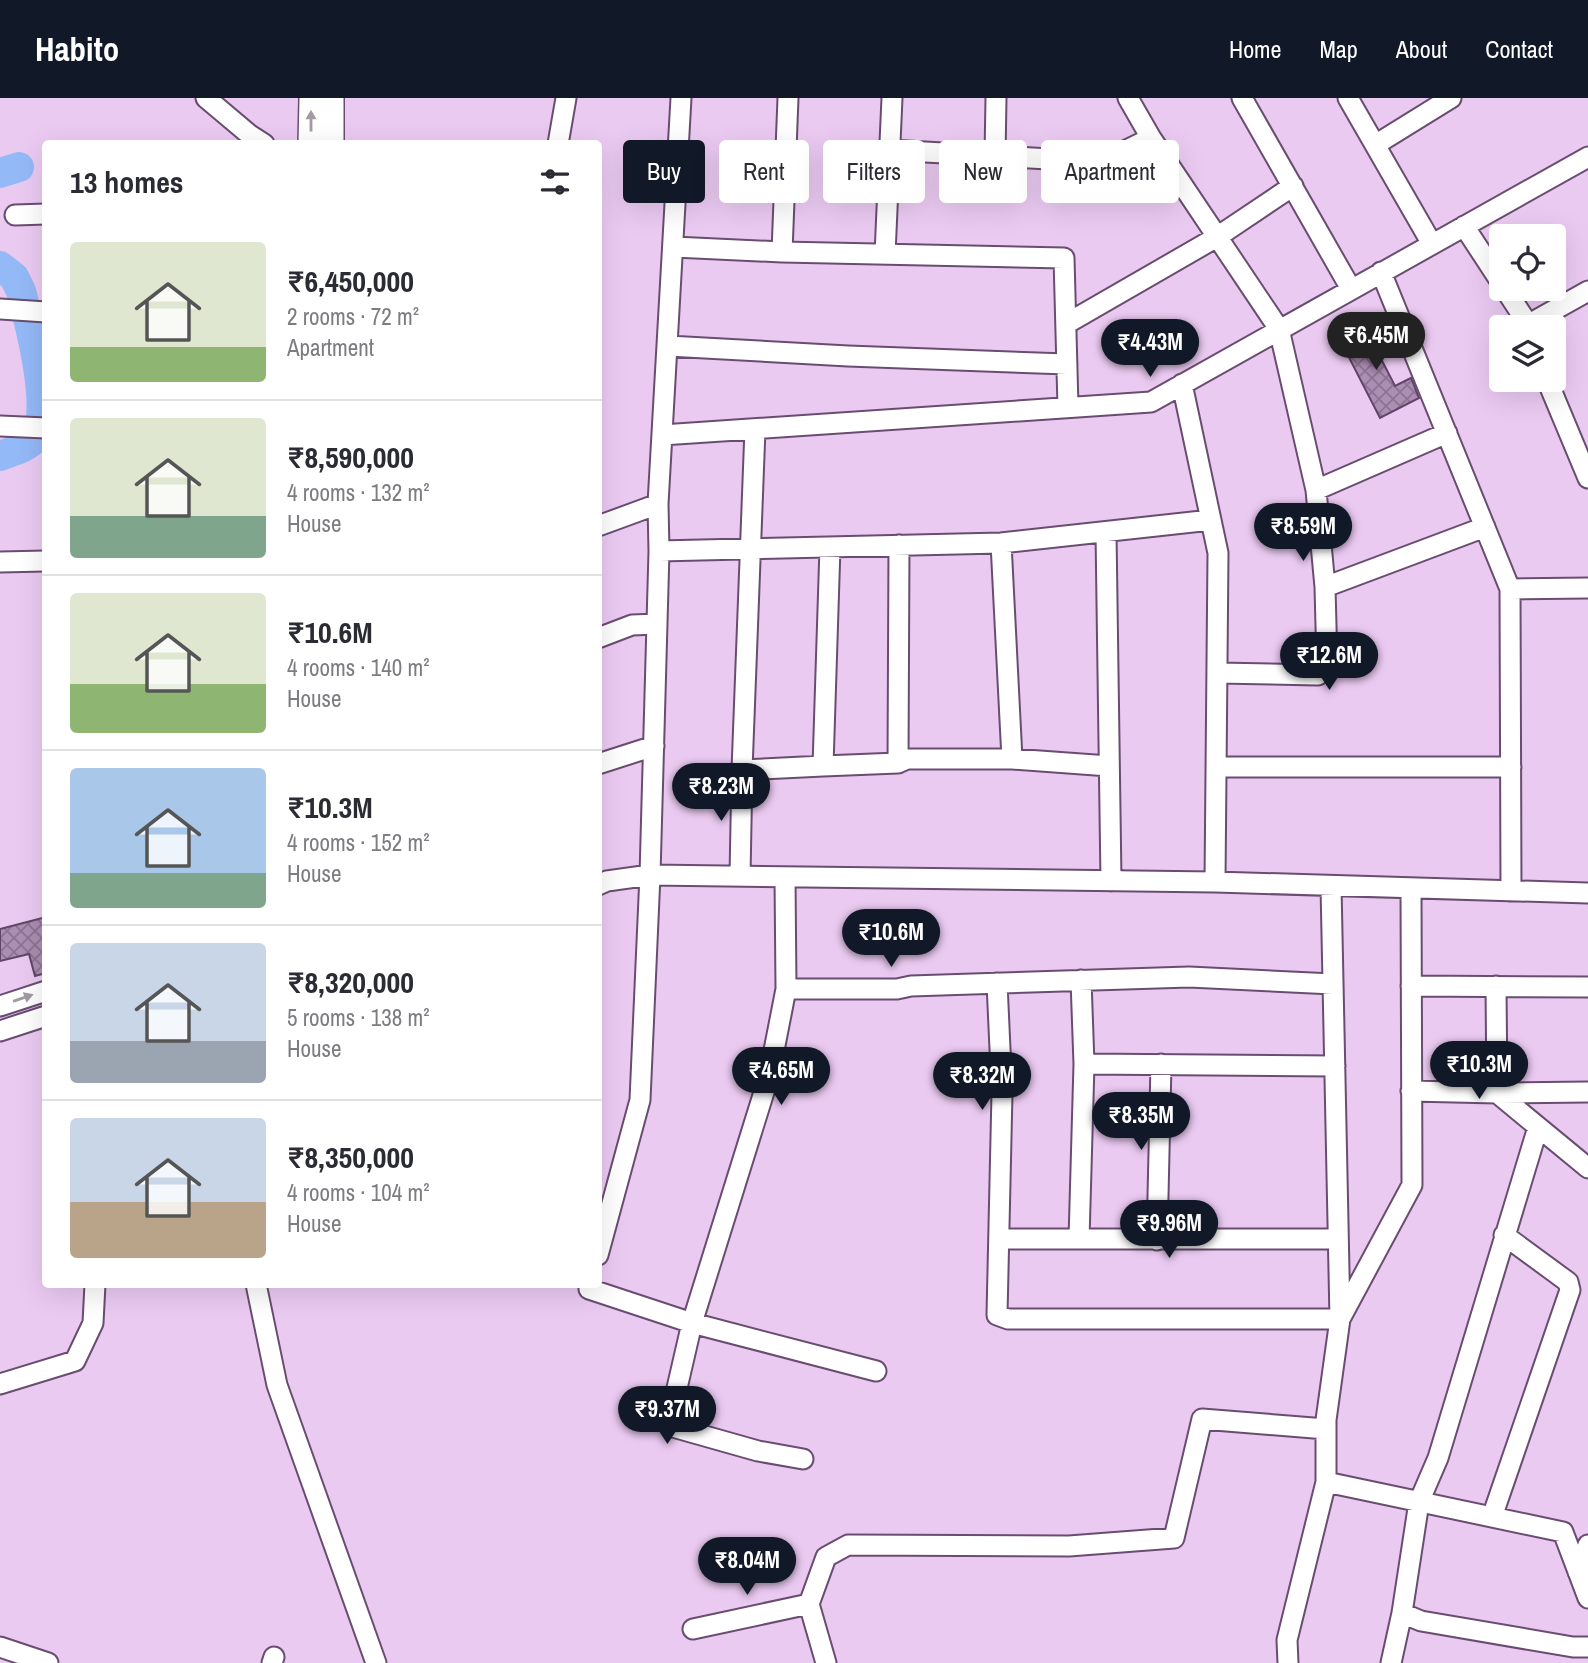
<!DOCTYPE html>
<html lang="en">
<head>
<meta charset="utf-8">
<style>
	body { margin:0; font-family:"Archivo Narrow",sans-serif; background:#f7f7f7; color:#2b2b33; height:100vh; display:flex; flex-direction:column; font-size:26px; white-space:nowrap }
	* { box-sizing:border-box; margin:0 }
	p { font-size:23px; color:#7c7c81 }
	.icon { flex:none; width:38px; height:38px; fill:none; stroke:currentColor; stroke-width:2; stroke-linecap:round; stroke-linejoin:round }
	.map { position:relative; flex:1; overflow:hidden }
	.side { position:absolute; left:42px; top:42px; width:560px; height:1148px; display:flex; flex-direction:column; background:#fff; border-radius:7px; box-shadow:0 7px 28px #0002 }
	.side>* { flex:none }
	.top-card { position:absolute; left:623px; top:42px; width:665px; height:63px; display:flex; gap:14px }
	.controls { position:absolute; left:1489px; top:126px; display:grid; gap:14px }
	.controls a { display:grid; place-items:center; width:77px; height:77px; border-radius:7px; background:#fff; box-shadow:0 7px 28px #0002; font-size:35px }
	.price { position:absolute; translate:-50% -60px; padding:0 16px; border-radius:24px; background:#111827; color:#fff; font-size:23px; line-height:46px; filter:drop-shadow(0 2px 4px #0008) }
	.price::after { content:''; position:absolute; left:50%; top:42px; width:21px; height:16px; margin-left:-10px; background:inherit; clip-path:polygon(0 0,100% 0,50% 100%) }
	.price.current { background:#222; color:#fff }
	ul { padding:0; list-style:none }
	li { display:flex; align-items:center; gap:21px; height:175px; padding:0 28px }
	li+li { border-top:2px solid #e1e1e2 }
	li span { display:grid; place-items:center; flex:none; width:196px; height:140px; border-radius:7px; color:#555 }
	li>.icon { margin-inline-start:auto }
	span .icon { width:84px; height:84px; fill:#fffc; stroke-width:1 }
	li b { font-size:30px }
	h2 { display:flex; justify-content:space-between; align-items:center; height:84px; padding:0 28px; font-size:30px }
	.chip { padding:0 24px; border-radius:7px; background:#fff; box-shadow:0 7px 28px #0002; font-size:24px; line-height:63px }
	.chip.current { background:#111827; color:#fff }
	header { display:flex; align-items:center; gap:42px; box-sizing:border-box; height:98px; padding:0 35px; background:#111827; color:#fff }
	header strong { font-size:33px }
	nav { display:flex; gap:38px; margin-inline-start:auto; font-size:24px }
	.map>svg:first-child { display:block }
</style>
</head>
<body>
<header>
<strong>Habito</strong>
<nav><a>Home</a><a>Map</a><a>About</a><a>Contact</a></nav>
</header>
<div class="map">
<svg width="1588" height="1565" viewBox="0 0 1588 1565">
	<defs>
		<pattern id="building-cross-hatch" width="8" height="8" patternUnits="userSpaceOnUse" patternTransform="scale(1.75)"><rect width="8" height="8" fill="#ac8db3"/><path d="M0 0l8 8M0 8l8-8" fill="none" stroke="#8c7392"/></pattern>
	</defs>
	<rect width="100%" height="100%" fill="#ebcaf2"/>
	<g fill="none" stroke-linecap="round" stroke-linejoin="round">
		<!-- river -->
		<path stroke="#94b9f7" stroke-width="30" d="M0,75L19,69
			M0,168L14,179L21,193C29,223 54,316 34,341C27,350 10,354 0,358"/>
	</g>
	<!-- building -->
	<path fill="url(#building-cross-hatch)" stroke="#614568" stroke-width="2" d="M1364,227L1368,235L1376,231L1384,246L1376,251L1395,288L1411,280L1419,300L1380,320L1339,240Z
		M46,819V875L35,878L29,856L0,863V831Z"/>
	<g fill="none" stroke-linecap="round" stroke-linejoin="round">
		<!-- minor casing -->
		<g stroke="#694d70" stroke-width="23">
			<path id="minor" d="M206,0L250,37L264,46
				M1242,0L1351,191
				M1348,0L1432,146
				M1151,40L1279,231L1316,392L1325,489L1485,429
				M558,46L566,0
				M1375,47L1451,0
				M890,52L1102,64L1151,40L1128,0
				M995,58L996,0
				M15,117L46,116
				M1464,128L1502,186
				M674,149L782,154L788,0
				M782,154L1064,160L1068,309
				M885,156L892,0
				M1381,174L1510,491L1511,793
				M1505,191L1524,220L1531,225V229
				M0,211L46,214
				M1531,225L1588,193
				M1066,226L1217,139L1293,88
				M668,248L848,258L1067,266
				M1547,282L1588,380
				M1182,286L1218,455L1215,784
				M0,328L46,330
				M755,331L742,672L823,668L830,449
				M662,337L1151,304L1588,59
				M1316,392L1447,335
				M598,428L658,406
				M1106,434L1111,783
				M1001,445L1012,661
				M659,453L1001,445L1211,422
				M0,464L46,463
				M1510,491L1588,490
				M598,540L632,527L657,526
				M1217,575L1318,577L1327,567L1325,489
				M898,665L899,447
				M598,666L654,648
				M823,668L898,665L907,661H1012L1109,668
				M1216,669H1511
				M740,778L742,672
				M785,779L786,891L769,978L692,1225L671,1316L673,1329L758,1353L803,1361
				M598,787L607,783L650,777L1215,784L1588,795
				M1331,788L1340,1221L1326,1322V1384L1563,1434L1588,1500
				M997,885L1002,995L997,1217L1008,1221H1340L1412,1087L1411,790
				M1411,888L1588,889
				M1496,888L1497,995L1588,994
				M786,891H897L911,888L1189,879L1333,886
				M0,908L46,893
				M0,933L46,918
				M1084,966L1335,968
				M1411,993L1497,995L1588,1070
				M999,1141H1338
				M1079,1141L1084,966L1081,882
				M1157,1142L1161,966
				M598,1157L640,1002L650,777L659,453L658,406L681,0
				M256,1186L277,1287L376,1565
				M591,1186L589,1191L692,1225L876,1273
				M0,1286L75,1263L93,1225L95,1186
				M1492,1419L1570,1192L1568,1184L1504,1137
				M1578,1474L1588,1447
				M1402,1515L1421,1523L1573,1549H1588
				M693,1531L809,1506
				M0,1549L48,1565
				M272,1565L274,1559
				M826,1565L809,1506L826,1459L848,1447L1069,1448L1174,1440L1202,1321L1326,1331
				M1288,1565L1287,1542L1326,1384
				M1391,1565L1402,1515L1419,1404L1438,1360L1538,1029"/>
		</g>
		<!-- tertiary casing -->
		<g stroke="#694d70" stroke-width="26">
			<path id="tertiary" d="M332,0V46
				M310,46L311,0"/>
		</g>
		<!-- minor -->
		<use href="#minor" stroke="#fff" stroke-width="19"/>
		<!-- tertiary -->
		<use href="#tertiary" stroke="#fff" stroke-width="23"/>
	</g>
	<!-- one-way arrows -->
	<defs><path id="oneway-solid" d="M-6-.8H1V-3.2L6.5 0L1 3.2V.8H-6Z" transform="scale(1.75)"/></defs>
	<g fill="#a19ba2">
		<use href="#oneway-solid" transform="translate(311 23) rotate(-90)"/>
		<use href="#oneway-solid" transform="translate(23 900) rotate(-19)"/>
	</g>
</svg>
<div class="controls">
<a><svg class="icon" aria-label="locate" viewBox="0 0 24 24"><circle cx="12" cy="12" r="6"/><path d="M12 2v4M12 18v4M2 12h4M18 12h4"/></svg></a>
<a><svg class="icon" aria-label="layers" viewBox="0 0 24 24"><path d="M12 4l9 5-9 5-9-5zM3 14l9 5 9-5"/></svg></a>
</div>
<b class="price current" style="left:1376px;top:274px">₹6.45M</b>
<b class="price" style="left:1150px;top:281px">₹4.43M</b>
<b class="price" style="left:1303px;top:465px">₹8.59M</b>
<b class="price" style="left:1329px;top:594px">₹12.6M</b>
<b class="price" style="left:721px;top:725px">₹8.23M</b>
<b class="price" style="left:891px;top:871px">₹10.6M</b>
<b class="price" style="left:1479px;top:1003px">₹10.3M</b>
<b class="price" style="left:781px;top:1009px">₹4.65M</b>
<b class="price" style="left:982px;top:1014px">₹8.32M</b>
<b class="price" style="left:1141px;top:1054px">₹8.35M</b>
<b class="price" style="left:1169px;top:1162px">₹9.96M</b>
<b class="price" style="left:667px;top:1348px">₹9.37M</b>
<b class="price" style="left:747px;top:1499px">₹8.04M</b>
<div class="top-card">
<a class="chip current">Buy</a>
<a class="chip">Rent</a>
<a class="chip">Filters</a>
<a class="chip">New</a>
<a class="chip">Apartment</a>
</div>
<section class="side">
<h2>13 homes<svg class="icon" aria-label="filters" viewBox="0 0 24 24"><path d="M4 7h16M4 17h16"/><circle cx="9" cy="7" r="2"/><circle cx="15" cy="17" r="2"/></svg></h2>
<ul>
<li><span style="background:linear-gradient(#dfe7d0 75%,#8fb573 0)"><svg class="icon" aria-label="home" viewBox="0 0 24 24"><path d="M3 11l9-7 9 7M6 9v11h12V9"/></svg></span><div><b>₹6,450,000</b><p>2 rooms · 72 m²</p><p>Apartment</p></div></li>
<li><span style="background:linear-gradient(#dfe7d0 70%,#7fa58c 0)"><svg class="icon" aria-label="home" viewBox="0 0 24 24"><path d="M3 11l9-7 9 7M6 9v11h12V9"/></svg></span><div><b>₹8,590,000</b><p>4 rooms · 132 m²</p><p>House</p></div></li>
<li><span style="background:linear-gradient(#dfe7d0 65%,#8fb573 0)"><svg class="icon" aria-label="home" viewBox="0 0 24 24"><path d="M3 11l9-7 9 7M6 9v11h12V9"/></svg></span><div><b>₹10.6M</b><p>4 rooms · 140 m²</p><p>House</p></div></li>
<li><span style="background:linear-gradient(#a9c7e8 75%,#7fa58c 0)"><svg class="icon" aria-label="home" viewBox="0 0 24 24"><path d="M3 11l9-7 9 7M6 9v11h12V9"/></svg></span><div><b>₹10.3M</b><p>4 rooms · 152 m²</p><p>House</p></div></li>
<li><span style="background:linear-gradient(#c9d6e8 70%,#9aa5b1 0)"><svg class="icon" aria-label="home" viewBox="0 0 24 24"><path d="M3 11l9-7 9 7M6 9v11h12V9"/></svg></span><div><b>₹8,320,000</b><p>5 rooms · 138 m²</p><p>House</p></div></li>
<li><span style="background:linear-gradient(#c9d6e8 60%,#b9a48a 0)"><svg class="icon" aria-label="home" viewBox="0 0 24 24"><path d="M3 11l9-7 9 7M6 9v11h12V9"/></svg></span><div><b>₹8,350,000</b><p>4 rooms · 104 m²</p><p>House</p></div></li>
</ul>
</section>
</div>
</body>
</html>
